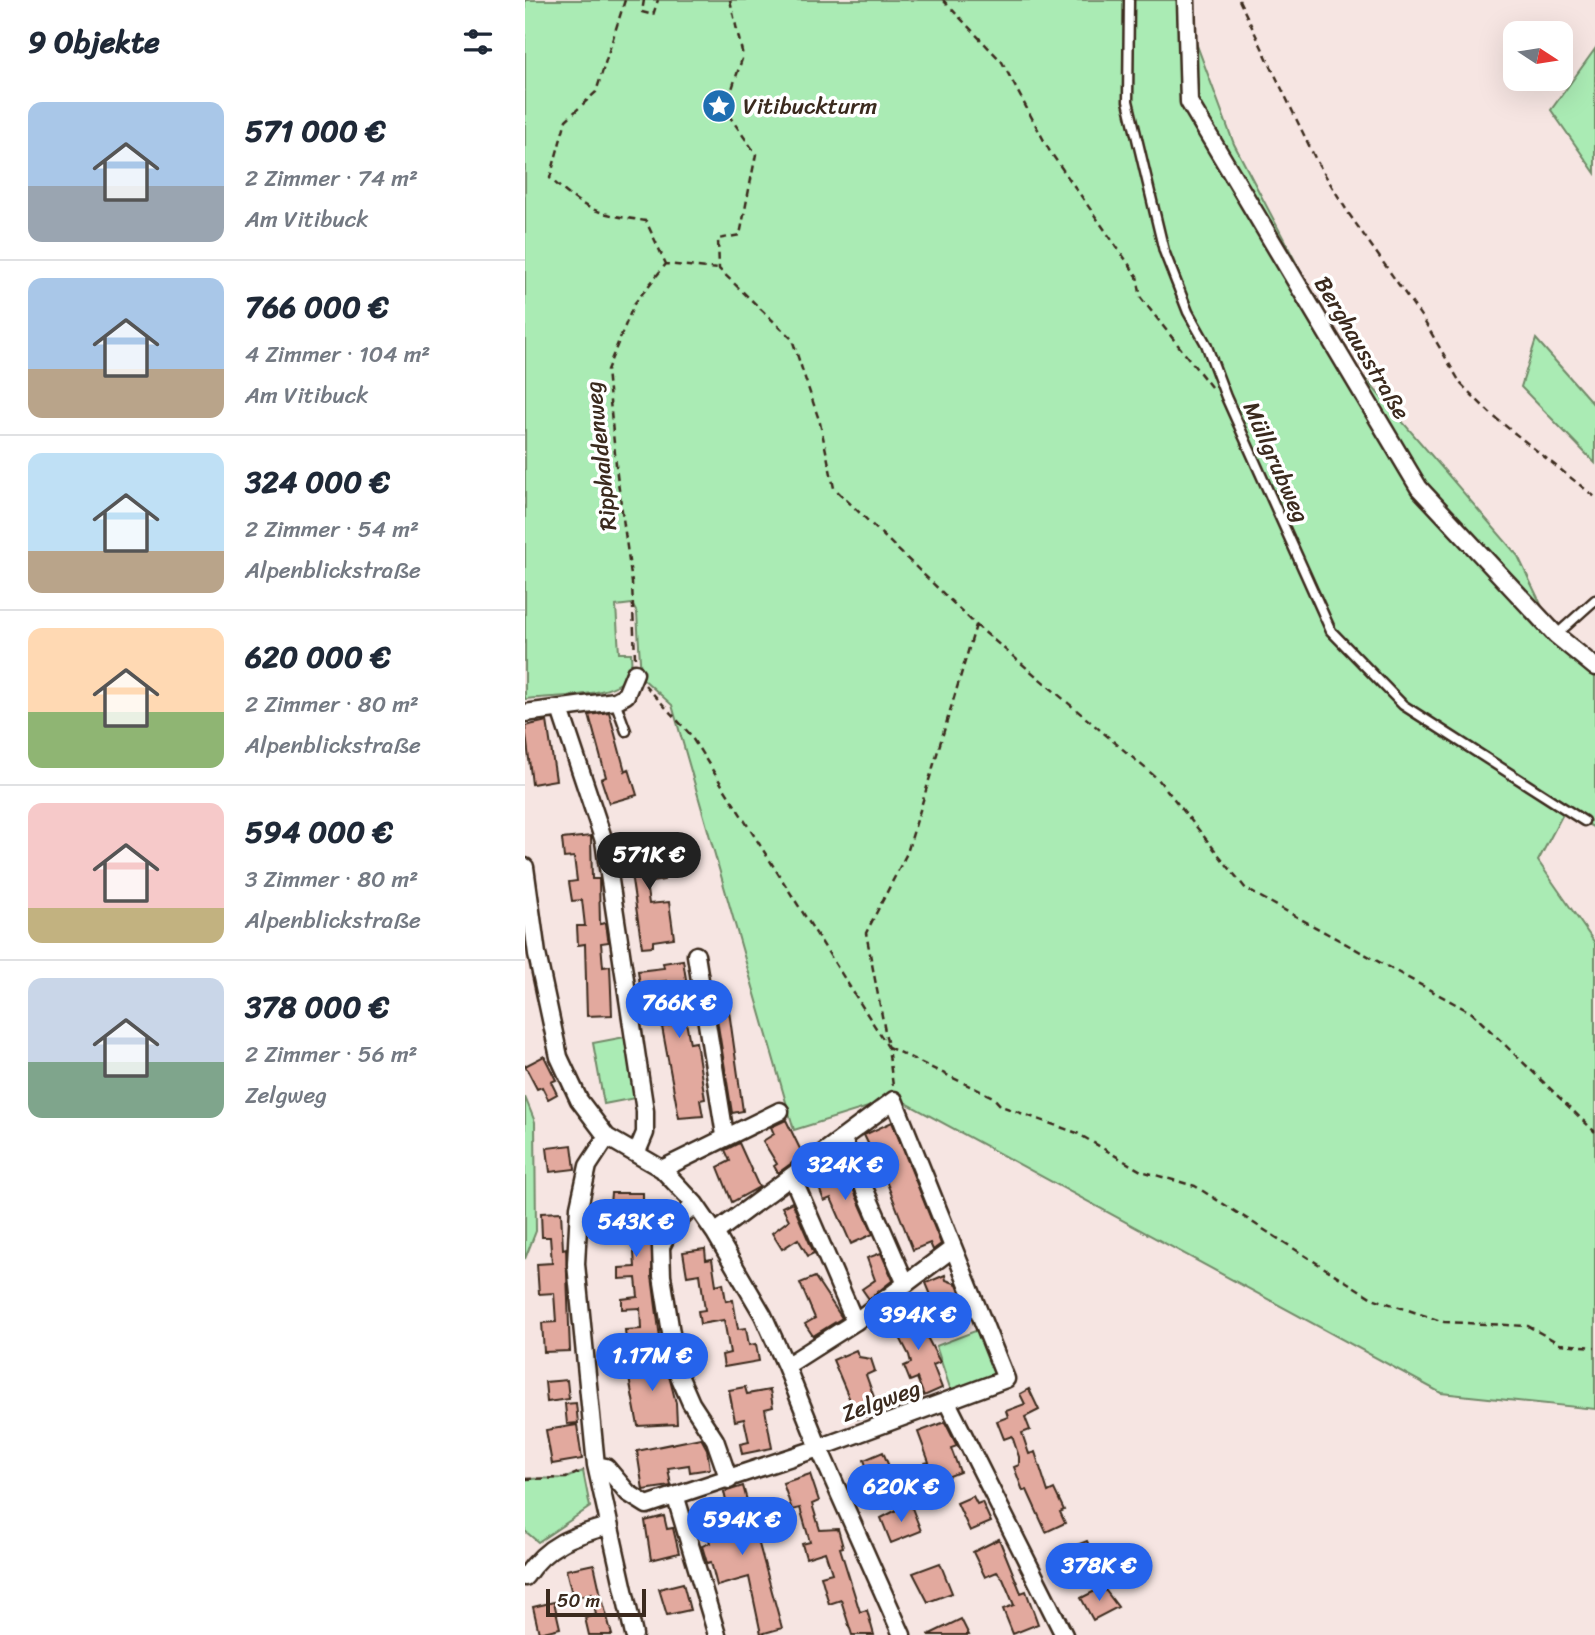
<!DOCTYPE html>
<html lang="de">
<head>
<meta charset="utf-8">
<style>
	body { margin:0; font-family:Sriracha,sans-serif; background:#f2f2f3; color:#1f2937; height:100vh; display:flex; flex-direction:column; font-size:26px; white-space:nowrap }
	* { box-sizing:border-box; margin:0 }
	p { font-size:23px; color:#747a83 }
	.icon { flex:none; width:38px; height:38px; fill:none; stroke:currentColor; stroke-width:2; stroke-linecap:round; stroke-linejoin:round }
	.map { position:relative; flex:1; overflow:hidden }
	.sheet { display:flex; flex-direction:column; background:#fff; width:525px }
	.sheet>* { flex:none }
	.needle { width:46px; rotate:102deg }
	.fabs { position:absolute; left:978px; top:21px; display:grid; gap:14px }
	.fabs a { display:grid; place-items:center; width:70px; height:70px; border-radius:14px; background:#fff; box-shadow:0 7px 28px #0002; font-size:35px }
	.scale { position:absolute; left:21px; bottom:18px; width:100px; box-sizing:border-box; padding-left:7px; border:4px solid #3b2a1e; border-top:0; font-size:19px; line-height:24px; white-space:nowrap; color:#3b2a1e; -webkit-text-stroke:5px #fff; paint-order:stroke }
	.price { position:absolute; translate:-50% -60px; padding:0 16px; border-radius:24px; background:#2563eb; color:#fff; font-size:23px; line-height:46px; filter:drop-shadow(0 2px 4px #0008) }
	.price::after { content:''; position:absolute; left:50%; top:42px; width:21px; height:16px; margin-left:-10px; background:inherit; clip-path:polygon(0 0,100% 0,50% 100%) }
	.price.current { background:#222; color:#fff }
	ul { padding:0; list-style:none }
	li { display:flex; align-items:center; gap:21px; height:175px; padding:0 28px }
	li+li { border-top:2px solid #e0e1e3 }
	li span { display:grid; place-items:center; flex:none; width:196px; height:140px; border-radius:14px; color:#555 }
	li>.icon { margin-inline-start:auto }
	span .icon { width:84px; height:84px; fill:#fffc; stroke-width:1 }
	li b { font-size:30px }
	h2 { display:flex; justify-content:space-between; align-items:center; height:84px; padding:0 28px; font-size:30px }
	main { display:flex; flex:1; min-height:0 }
	.map>svg:first-child { display:block }
</style>
</head>
<body>
<main>
<section class="sheet">
<h2>9 Objekte<svg class="icon" aria-label="filters" viewBox="0 0 24 24"><path d="M4 7h16M4 17h16"/><circle cx="9" cy="7" r="2"/><circle cx="15" cy="17" r="2"/></svg></h2>
<ul>
<li><span style="background:linear-gradient(#a9c7e8 60%,#9aa5b1 0)"><svg class="icon" aria-label="home" viewBox="0 0 24 24"><path d="M3 11l9-7 9 7M6 9v11h12V9"/></svg></span><div><b>571 000 €</b><p>2 Zimmer · 74 m²</p><p>Am Vitibuck</p></div></li>
<li><span style="background:linear-gradient(#a9c7e8 65%,#b9a48a 0)"><svg class="icon" aria-label="home" viewBox="0 0 24 24"><path d="M3 11l9-7 9 7M6 9v11h12V9"/></svg></span><div><b>766 000 €</b><p>4 Zimmer · 104 m²</p><p>Am Vitibuck</p></div></li>
<li><span style="background:linear-gradient(#bfe0f5 70%,#b9a48a 0)"><svg class="icon" aria-label="home" viewBox="0 0 24 24"><path d="M3 11l9-7 9 7M6 9v11h12V9"/></svg></span><div><b>324 000 €</b><p>2 Zimmer · 54 m²</p><p>Alpenblickstraße</p></div></li>
<li><span style="background:linear-gradient(#ffd9b3 60%,#8fb573 0)"><svg class="icon" aria-label="home" viewBox="0 0 24 24"><path d="M3 11l9-7 9 7M6 9v11h12V9"/></svg></span><div><b>620 000 €</b><p>2 Zimmer · 80 m²</p><p>Alpenblickstraße</p></div></li>
<li><span style="background:linear-gradient(#f6c9c9 75%,#c2b280 0)"><svg class="icon" aria-label="home" viewBox="0 0 24 24"><path d="M3 11l9-7 9 7M6 9v11h12V9"/></svg></span><div><b>594 000 €</b><p>3 Zimmer · 80 m²</p><p>Alpenblickstraße</p></div></li>
<li><span style="background:linear-gradient(#c9d6e8 60%,#7fa58c 0)"><svg class="icon" aria-label="home" viewBox="0 0 24 24"><path d="M3 11l9-7 9 7M6 9v11h12V9"/></svg></span><div><b>378 000 €</b><p>2 Zimmer · 56 m²</p><p>Zelgweg</p></div></li>
</ul>
</section>
<div class="map">
<svg width="1070" height="1635" viewBox="0 0 1070 1635">
	<rect width="100%" height="100%" fill="#f6e5e2"/>
	<filter id="ink" filterUnits="userSpaceOnUse"><feTurbulence type="fractalNoise" baseFrequency=".0143" numOctaves="2"/><feDisplacementMap in="SourceGraphic" scale="14" xChannelSelector="R" yChannelSelector="G"/><feConvolveMatrix kernelMatrix="1 2 1 2 8 2 1 2 1" color-interpolation-filters="sRGB"/></filter>
	<g filter="url(#ink)">
		<!-- green -->
		<path fill="#aaebb4" stroke="#728a69" stroke-width="2" d="M0,0H655L709,144L819,354L993,556L1031,636L1070,666V828L1039,812L1013,861L1070,943V1409L916,1393L372,1098L269,1130L147,705L116,677L112,613L107,604L91,606L94,653H106C106,660 108,668 104,675C90,698 26,696 0,699Z
			M1070,49V173L1026,110Z
			M1011,339L1070,406V463L996,387Z
			M100,1037L110,1098L79,1104L68,1043Z
			M0,1097L10,1122L11,1231L0,1259Z
			M458,1328L472,1372L469,1377L427,1394L411,1346Z
			M58,1471L65,1507L13,1542L0,1531V1479L41,1478Z"/>
		<!-- building -->
		<path fill="#e2a99e" stroke="#3b2a1e" stroke-width="2" d="M84,712L100,771L104,769L112,795L84,803L76,779L81,777L64,715Z
			M22,721L31,780L7,784L0,726Z
			M66,836L67,879H74L75,924L81,923L83,938L84,942L76,943L78,967L85,966L87,1015L62,1016L60,944L53,945L52,926H60L57,900L47,901L44,882L52,881L49,857L39,858L37,839Z
			M113,838L114,845L135,842L139,880L121,883L124,904L144,902L149,938L128,941V946L117,947L101,840Z
			M158,960L165,1005L158,1006L165,1043L171,1042L180,1099L175,1100L178,1116L154,1118L137,1027L147,1025L141,981L115,985L113,971L139,968L138,963Z
			M204,1011L218,1111L207,1113L191,1013Z
			M19,1056L31,1080L26,1082L32,1094L23,1099L17,1087L12,1089L0,1066Z
			M261,1120L278,1155L253,1173L249,1166L252,1164L238,1141L249,1134L246,1127Z
			M367,1122L416,1244L408,1250L405,1243L388,1250L360,1178L364,1176L354,1154L349,1156L339,1135Z
			M214,1143L234,1187L207,1202L193,1167L205,1161L200,1150Z
			M47,1145L50,1169L25,1172L22,1148Z
			M316,1161L348,1234L326,1244L306,1198L299,1201L293,1185L300,1182L295,1169Z
			M86,1193H118V1216H127V1276L135,1338L101,1340L100,1330L116,1329L115,1308L97,1309V1299L113,1297L111,1278L94,1279V1268L110,1267L108,1239H86V1225H83Z
			M267,1202L289,1253L283,1256L273,1239L257,1249L247,1233L264,1220L257,1207Z
			M36,1212L38,1249L41,1248L45,1351L19,1352L17,1323L31,1322L29,1293L14,1294L12,1264L27,1263L25,1237H17L16,1213Z
			M180,1249L181,1260L187,1259L191,1285L198,1283L201,1301L208,1300L213,1329L221,1328L224,1345L231,1344L234,1361L199,1367L197,1355L205,1353L199,1320L175,1324L173,1311L180,1310L175,1274L162,1276L158,1252Z
			M356,1253L368,1280L344,1299L337,1289L350,1280L342,1258Z
			M420,1275L421,1280L432,1284L438,1299L435,1307L425,1303L421,1314L402,1307L406,1295L401,1283Z
			M290,1277L317,1318L288,1336L280,1324L290,1318L275,1283Z
			M387,1308L415,1362L408,1365L417,1388L399,1396L392,1378L385,1381L379,1366L386,1363L384,1355L365,1318Z
			M331,1350L334,1357L346,1359L350,1371L341,1375L354,1411L333,1419L308,1360Z
			M140,1360L151,1403L152,1424L113,1426L101,1362Z
			M42,1380L44,1399L22,1402L20,1382Z
			M220,1387L222,1394L245,1390L248,1407L240,1409L247,1448L217,1454L215,1444L224,1442L219,1419L210,1421L204,1390Z
			M504,1389L514,1410L500,1417L505,1430L497,1433L504,1454L510,1452L523,1492L529,1489L539,1510L535,1512L540,1523L521,1532L502,1490L498,1491L489,1467L494,1465V1457L487,1436L479,1439L472,1421L483,1417L481,1411L500,1404L495,1394Z
			M51,1403L53,1423L42,1424L40,1404Z
			M420,1422L432,1446L426,1448L435,1472L407,1483L400,1463L404,1462L393,1432Z
			M52,1425L57,1459L27,1464L21,1430Z
			M176,1438L182,1449L185,1469L165,1472L164,1465L143,1468L146,1486L118,1490L112,1451Z
			M358,1452L372,1486L352,1494L339,1460Z
			M285,1474L294,1501L287,1504L295,1530L313,1529L318,1547L315,1548L335,1612L342,1610L349,1635H327L316,1600L304,1604L296,1576L307,1573L300,1552L281,1558L277,1544L285,1542L275,1508L267,1510L258,1483Z
			M218,1486L257,1628L236,1634L224,1577L192,1586L186,1562L182,1563L177,1546L185,1543L181,1529L201,1524L196,1502L201,1501L199,1492Z
			M448,1496L452,1504L457,1502L466,1522L445,1531L432,1503Z
			M385,1503L396,1531L366,1543L356,1518Z
			M139,1516L142,1529L148,1528L154,1553L126,1560L120,1521Z
			M474,1539L496,1593L501,1591L513,1624L488,1634L478,1609L489,1605L478,1579L472,1572L460,1577L448,1552Z
			M562,1541L573,1567L543,1579L539,1569L550,1564L544,1548Z
			M415,1563L427,1593L403,1602L388,1573Z
			M69,1564L75,1591L87,1635H64L60,1618L71,1615L67,1593L48,1598L41,1570Z
			M158,1583L165,1610L142,1615L134,1589Z
			M578,1587L593,1607L568,1620L556,1598Z
			M29,1602L35,1628L14,1633L8,1607Z
			M436,1619L444,1635H403Z"/>
		<g fill="none" stroke-linecap="round" stroke-linejoin="round">
			<!-- service casing -->
			<g stroke="#3b2a1e" stroke-width="13">
				<path id="service" d="M604,0L603,101L639,251L663,312L681,344L701,397L806,631L878,705L1059,821
					M1031,635L1070,600
					M90,701L101,731"/>
			</g>
			<!-- minor casing -->
			<g stroke="#3b2a1e" stroke-width="21">
				<path id="minor" d="M661,0L664,102L894,488L1031,635L1070,667
					M35,709L79,841L120,1111V1133L112,1152
					M0,713L90,701L101,695L110,673
					M0,867L12,954L34,1057L54,1100L82,1137L137,1169L170,1204L190,1233L238,1315L261,1366L294,1448L377,1635
					M171,955L200,1135
					M82,1137L63,1166L54,1207L51,1264L71,1465L109,1635
					M318,1140L381,1284
					M137,1169L255,1111
					M267,1176L330,1322
					M170,1204L146,1227L136,1247L137,1276L152,1371L166,1403L190,1440L204,1480
					M261,1366L330,1322L427,1249
					M422,1402L539,1635
					M71,1465L81,1467L103,1493L122,1505L294,1448L481,1379L369,1100L190,1233
					M151,1498L192,1635
					M0,1577C22,1544 47,1536 83,1526"/>
			</g>
			<!-- path -->
			<path stroke="#3b2a1e" stroke-width="2.5" stroke-dasharray="7 5" stroke-linecap="butt" d="M100,0L71,92L41,120L25,178C60,212 75,214 121,221L141,264
				M119,0L117,12L128,15L133,0
				M205,0L218,56L200,110L231,154L215,235L193,239L194,269L267,339L295,423L309,488L451,625L633,779L721,889L947,1013L1070,1132
				M418,0L477,62L524,150L612,276L616,298L686,387
				M714,0L791,160L824,214L898,319L936,384L968,416L1070,497
				M451,625L382,853L341,933L363,1047L468,1097L476,1106L552,1133L616,1171L670,1186L847,1298L919,1322L1003,1326L1035,1344L1070,1347
				M110,658L107,583L92,475L82,370L109,304L141,264L194,269
				M120,685L164,733L363,1047L368,1086
				M0,1479L41,1478L59,1470"/>
			<!-- service -->
			<use href="#service" stroke="#fff" stroke-width="8"/>
			<!-- minor -->
			<use href="#minor" stroke="#fff" stroke-width="16"/>
		</g>
	</g>
	<!-- icons -->
	<defs>
		<g id="sight-disc" transform="scale(1.75)"><circle r="9.5" fill="#1f6fb2" stroke="#fff"/><path d="M0-6L1.8-2.2L6-1.7L2.9 1.2L3.7 5.4L0 3.3L-3.7 5.4L-2.9 1.2L-6-1.7L-1.8-2.2Z" fill="#fff"/></g>
	</defs>
	<g fill-rule="evenodd">
		<use href="#sight-disc" x="194" y="106"/>
	</g>
	<g text-anchor="middle" dominant-baseline="central" stroke-width="7" stroke-linejoin="round" paint-order="stroke">
		<!-- poi labels -->
		<g font-size="23" fill="#3b2a1e" stroke="#fff" text-anchor="start">
			<text x="218" y="106">Vitibuckturm</text>
		</g>
		<!-- street labels -->
		<g font-size="23" fill="#3b2a1e" stroke="#fff">
			<text transform="translate(837 348) rotate(59)">Berghausstraße</text>
			<text transform="translate(76 456) rotate(-96)">Ripphaldenweg</text>
			<text transform="translate(751 462) rotate(66)">Müllgrubweg</text>
			<text transform="translate(356 1401) rotate(-20)">Zelgweg</text>
		</g>
	</g>
</svg>
<div class="fabs">
<a><svg class="needle" viewBox="-14 -14 28 28"><path d="M0-13l5 13h-10z" fill="#e53935"/><path d="M0 13l5-13h-10z" fill="#747a83"/></svg></a>
</div>
<div class="scale">50 m</div>
<b class="price current" style="left:124px;top:892px">571K €</b>
<b class="price" style="left:154px;top:1040px">766K €</b>
<b class="price" style="left:320px;top:1202px">324K €</b>
<b class="price" style="left:111px;top:1259px">543K €</b>
<b class="price" style="left:393px;top:1352px">394K €</b>
<b class="price" style="left:127px;top:1393px">1.17M €</b>
<b class="price" style="left:376px;top:1524px">620K €</b>
<b class="price" style="left:217px;top:1557px">594K €</b>
<b class="price" style="left:574px;top:1603px">378K €</b>
</div>
</main>
</body>
</html>
